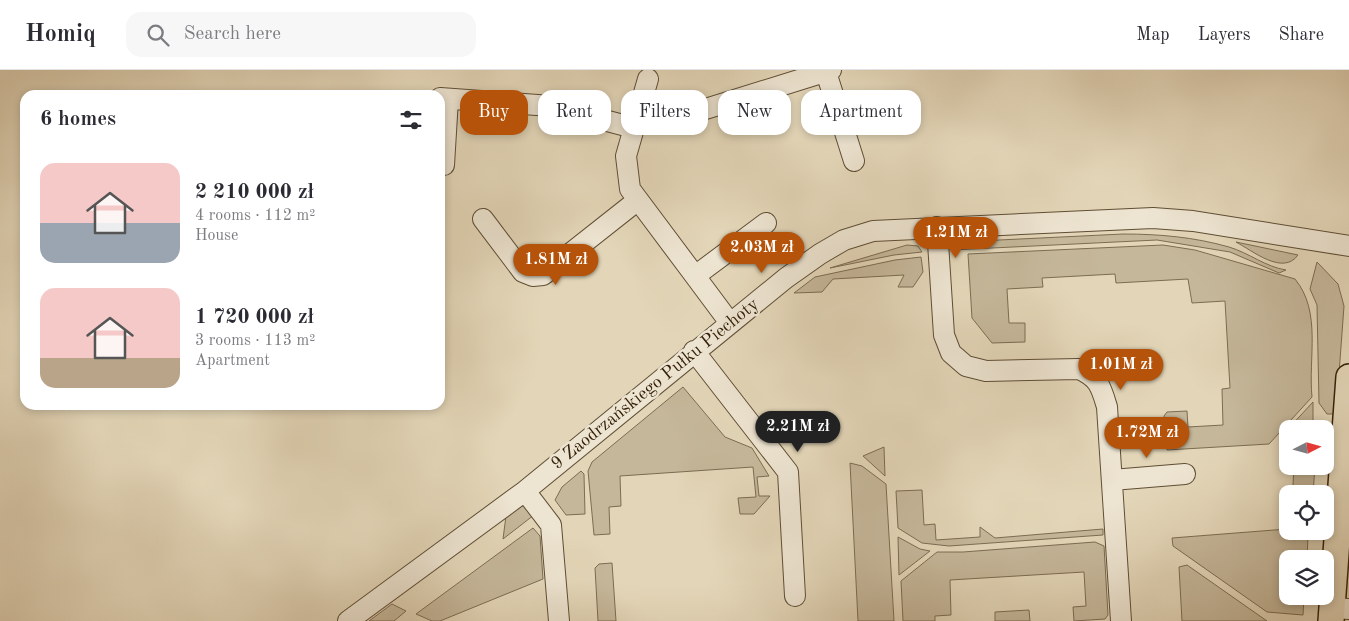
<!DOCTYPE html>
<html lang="en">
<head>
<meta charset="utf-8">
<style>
	body { margin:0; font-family:"Old Standard TT",serif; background:#f7f7f7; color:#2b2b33; height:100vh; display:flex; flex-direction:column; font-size:19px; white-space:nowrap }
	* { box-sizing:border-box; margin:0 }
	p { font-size:16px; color:#7c7c81 }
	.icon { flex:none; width:28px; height:28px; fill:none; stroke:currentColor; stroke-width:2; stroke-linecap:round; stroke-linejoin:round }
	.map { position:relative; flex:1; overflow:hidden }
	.drawer { position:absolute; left:20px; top:20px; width:425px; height:320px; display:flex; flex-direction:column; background:#fff; border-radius:15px; box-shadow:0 2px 8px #0003 }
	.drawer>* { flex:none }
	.top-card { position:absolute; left:460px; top:20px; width:475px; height:45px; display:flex; gap:10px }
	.needle { width:32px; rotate:84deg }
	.tools { position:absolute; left:1279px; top:350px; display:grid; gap:10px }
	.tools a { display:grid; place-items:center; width:55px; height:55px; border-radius:10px; background:#fff; box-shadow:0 2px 8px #0003; font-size:25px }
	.price { position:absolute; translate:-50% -42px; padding:0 11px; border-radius:18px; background:#b45309; color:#fff; font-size:16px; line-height:32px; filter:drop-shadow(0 1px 2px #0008) }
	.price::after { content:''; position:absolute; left:50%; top:30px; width:15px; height:11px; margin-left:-8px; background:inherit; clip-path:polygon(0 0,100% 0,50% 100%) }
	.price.current { background:#222; color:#fff }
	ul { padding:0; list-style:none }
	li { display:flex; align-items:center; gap:15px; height:125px; padding:0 20px }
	li span { display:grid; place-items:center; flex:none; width:140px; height:100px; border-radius:15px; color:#555 }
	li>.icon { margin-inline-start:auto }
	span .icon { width:60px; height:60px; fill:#fffc; stroke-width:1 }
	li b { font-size:21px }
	h2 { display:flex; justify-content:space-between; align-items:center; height:60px; padding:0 20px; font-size:21px }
	.pill { padding:0 18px; border-radius:15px; background:#fff; box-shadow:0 2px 8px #0003; font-size:18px; line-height:45px }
	.pill.current { background:#b45309; color:#fff }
	header { display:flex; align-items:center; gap:30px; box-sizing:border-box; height:70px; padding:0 25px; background:#fff; border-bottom:1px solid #e1e1e2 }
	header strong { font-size:24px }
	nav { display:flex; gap:28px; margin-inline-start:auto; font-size:18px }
	.search { width:350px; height:45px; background:#f7f7f7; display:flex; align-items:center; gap:12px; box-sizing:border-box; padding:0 18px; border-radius:15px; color:#7c7c81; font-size:19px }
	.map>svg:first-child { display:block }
</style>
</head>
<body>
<header>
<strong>Homiq</strong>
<div class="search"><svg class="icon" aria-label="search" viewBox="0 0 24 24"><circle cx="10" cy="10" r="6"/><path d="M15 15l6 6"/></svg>Search here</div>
<nav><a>Map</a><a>Layers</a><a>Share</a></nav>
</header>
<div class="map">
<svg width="1349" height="551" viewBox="0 0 1349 551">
	<rect width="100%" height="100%" fill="#e3d6b8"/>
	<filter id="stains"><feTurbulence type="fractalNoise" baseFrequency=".004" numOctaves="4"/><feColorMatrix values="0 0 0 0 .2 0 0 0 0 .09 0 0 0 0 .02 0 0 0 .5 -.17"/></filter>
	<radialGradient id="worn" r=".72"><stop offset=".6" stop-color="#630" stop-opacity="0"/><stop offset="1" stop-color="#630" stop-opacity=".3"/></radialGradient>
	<!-- green -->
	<path fill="#c5b79a" stroke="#7c6c52" d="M1123,164C1159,164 1194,167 1229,177C1249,183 1266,197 1286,200L1279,203L1230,182L1157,170L951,180L958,172Z
		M1236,172L1298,185C1283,206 1253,181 1236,172Z
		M907,175L918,176L922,182L894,185L830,198Z
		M1163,175L1195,180L1295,209C1322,242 1308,288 1312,327L1269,374L1167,380L1164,346L1167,342L1187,341L1188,357L1223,355L1222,319L1230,318L1225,231L1192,233L1188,209L1116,213L1115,204L1042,208L1043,217L1007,219L1009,253H1025V272L992,273L972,248L968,184Z
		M921,187L923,202L913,217H898L904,205L833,209L822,222L794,223L815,207L895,190Z
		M1317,192L1338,214L1344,236L1336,344H1327L1319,333L1317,235L1310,219Z
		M683,317L725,367L752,378L769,406L757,407L759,426H770L754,444H740L738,428L756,427L753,397L620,406L621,436L609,437L610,464L594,465L588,401L592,392Z
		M1313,332V359H1288Z
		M884,377L885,406L863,386Z
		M850,393L862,396L886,414L894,551H858Z
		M1294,396H1315L1313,424H1296L1293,415Z
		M581,401L584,404L585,444L566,445L555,430L562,417Z
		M922,420L924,455L935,454L936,470L980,467V457L995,468L1103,459V465L949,476L922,473L898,458L896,421Z
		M524,435L534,445L503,469L506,446Z
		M533,458L540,466L543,509L440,551H432L416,544Z
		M1287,459L1288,461H1302L1308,466L1307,489H1288V526H1304L1303,545L1267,542L1173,476L1172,468Z
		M898,467L920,479L930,481L899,505Z
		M1095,472L1104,476L1108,545L1105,549L1074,551L1073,537L1086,536L1084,502L950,510L951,545L935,546V551H903L901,511L937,482H963Z
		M612,493L616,551H598L595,498L599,494Z
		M1187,495L1267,551H1182L1179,497Z
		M392,534L406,541L394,551H369Z
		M1029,540L1030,551H995V542Z"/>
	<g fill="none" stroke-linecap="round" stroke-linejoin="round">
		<!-- minor casing -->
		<g stroke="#5f4e35" stroke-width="22">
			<path id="minor" d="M826,2L854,91
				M648,9L626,86L630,119L695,206
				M440,28L551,36L634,58
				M641,32L683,46L831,0
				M444,95L448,29
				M483,149L523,202L533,206L543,205L638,130
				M937,157L944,265L951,283L966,296L986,301L1079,299C1099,308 1101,317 1107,337L1121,551
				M730,253L695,206L766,153
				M694,281L788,402L795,526
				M1112,410L1185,404
				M525,421L551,455L559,551
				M1333,538L1349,539
				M348,551L525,421L786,208L820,184L844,170L873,161L1153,148L1193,151L1349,176"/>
		</g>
		<!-- major casing -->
		<g stroke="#332009" stroke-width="28">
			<path id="major" d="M1331,551L1349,307"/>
		</g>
		<!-- minor -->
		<use href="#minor" stroke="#ede4d1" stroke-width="20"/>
		<!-- major -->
		<use href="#major" stroke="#e3d6b8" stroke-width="25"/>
	</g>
	<g text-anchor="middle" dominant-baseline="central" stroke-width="5" stroke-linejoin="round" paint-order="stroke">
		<!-- street labels -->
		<g font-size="18" fill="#332009" stroke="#ede4d1">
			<text transform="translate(655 314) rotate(-39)">9 Zaodrzańskiego Pułku Piechoty</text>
		</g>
	</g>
	<rect width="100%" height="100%" filter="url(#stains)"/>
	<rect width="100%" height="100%" fill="url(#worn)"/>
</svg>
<div class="tools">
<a><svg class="needle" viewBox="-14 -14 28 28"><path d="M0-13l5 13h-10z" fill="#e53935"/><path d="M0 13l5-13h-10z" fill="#7c7c81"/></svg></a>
<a><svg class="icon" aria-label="locate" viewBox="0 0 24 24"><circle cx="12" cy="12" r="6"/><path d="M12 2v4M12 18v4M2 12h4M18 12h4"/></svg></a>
<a><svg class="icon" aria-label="layers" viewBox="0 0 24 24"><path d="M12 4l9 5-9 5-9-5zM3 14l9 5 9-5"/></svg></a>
</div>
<b class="price" style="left:956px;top:189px">1.21M zł</b>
<b class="price" style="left:762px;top:204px">2.03M zł</b>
<b class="price" style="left:556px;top:216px">1.81M zł</b>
<b class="price" style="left:1121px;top:321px">1.01M zł</b>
<b class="price current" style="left:798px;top:383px">2.21M zł</b>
<b class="price" style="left:1147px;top:389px">1.72M zł</b>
<div class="top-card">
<a class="pill current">Buy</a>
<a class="pill">Rent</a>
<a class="pill">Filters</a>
<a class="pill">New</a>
<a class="pill">Apartment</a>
</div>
<section class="drawer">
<h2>6 homes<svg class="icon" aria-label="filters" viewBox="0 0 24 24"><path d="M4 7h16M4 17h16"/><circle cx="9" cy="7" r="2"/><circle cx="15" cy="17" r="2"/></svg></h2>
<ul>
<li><span style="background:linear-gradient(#f6c9c9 60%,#9aa5b1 0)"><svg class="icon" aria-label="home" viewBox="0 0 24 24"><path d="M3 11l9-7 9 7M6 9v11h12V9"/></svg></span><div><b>2 210 000 zł</b><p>4 rooms · 112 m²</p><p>House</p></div></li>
<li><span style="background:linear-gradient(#f6c9c9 70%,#b9a48a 0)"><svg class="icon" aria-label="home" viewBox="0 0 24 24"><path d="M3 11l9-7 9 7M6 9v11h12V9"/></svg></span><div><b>1 720 000 zł</b><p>3 rooms · 113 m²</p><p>Apartment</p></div></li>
</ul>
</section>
</div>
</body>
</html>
